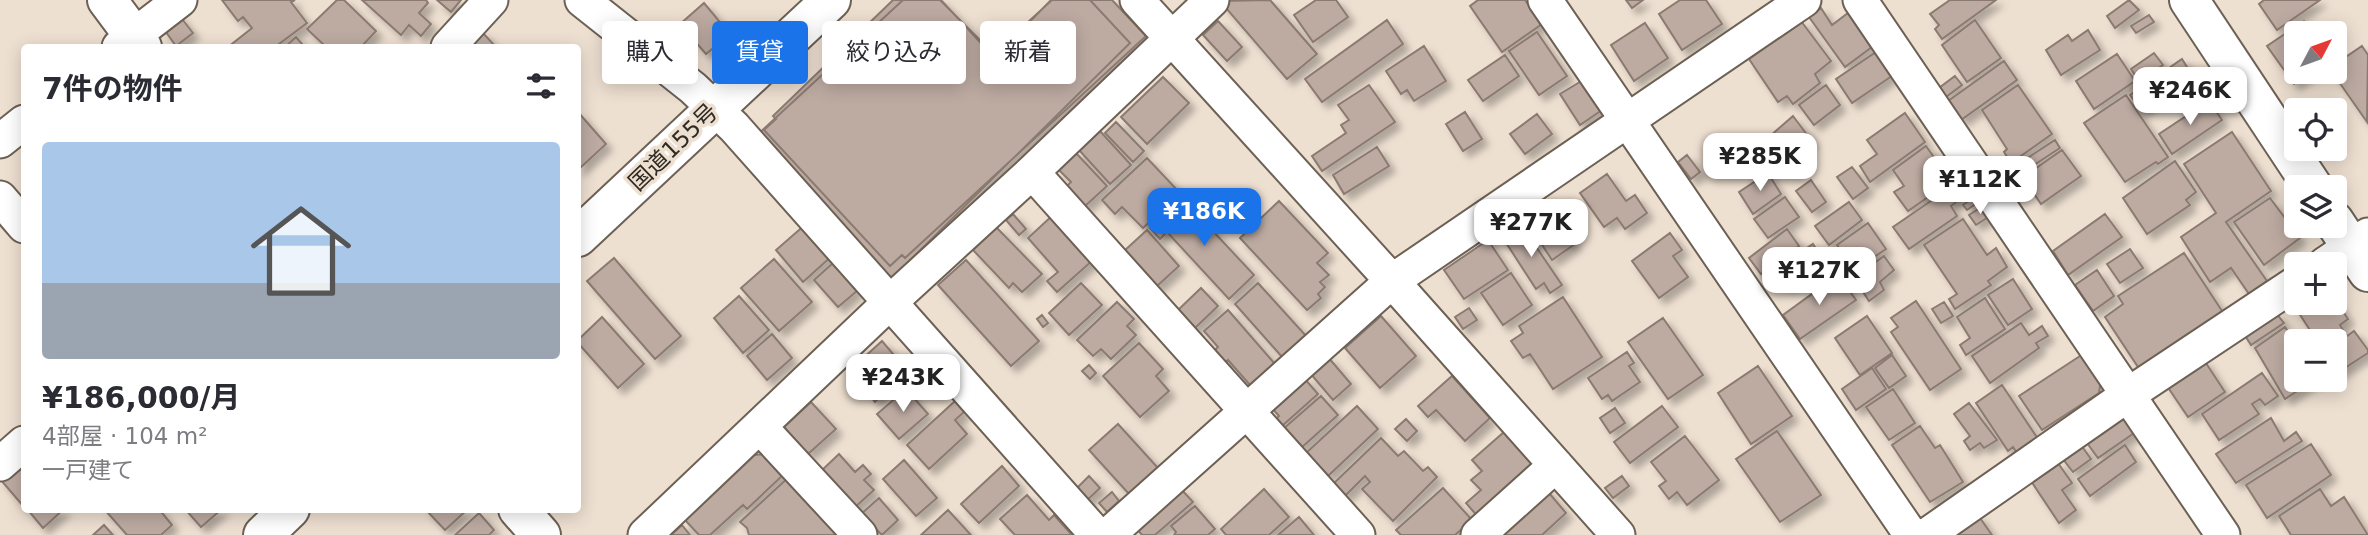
<!DOCTYPE html>
<html lang="ja">
<head>
<meta charset="utf-8">
<style>
	body { margin:0; font-family:"DejaVu Sans","Noto Sans JP",sans-serif; background:#f7f7f7; color:#2b2b33; height:100vh; display:flex; flex-direction:column; font-size:26px; white-space:nowrap }
	* { box-sizing:border-box; margin:0 }
	p { font-size:23px; color:#7c7c81 }
	.icon { flex:none; width:38px; height:38px; fill:none; stroke:currentColor; stroke-width:2; stroke-linecap:round; stroke-linejoin:round }
	.map { position:relative; flex:1; overflow:hidden }
	.sheet { position:absolute; left:21px; top:44px; width:560px; height:469px; display:flex; flex-direction:column; background:#fff; border-radius:7px; box-shadow:0 4px 18px #0003 }
	.sheet>* { flex:none }
	.banner { position:absolute; left:602px; top:21px; width:665px; height:63px; display:flex; gap:14px }
	.needle { width:46px; rotate:49deg }
	.controls { position:absolute; left:2284px; top:21px; display:grid; gap:14px }
	.controls a { display:grid; place-items:center; width:63px; height:63px; border-radius:7px; background:#fff; box-shadow:0 4px 18px #0003; font-size:35px }
	.price { position:absolute; translate:-50% -60px; padding:0 16px; border-radius:14px; background:#fff; color:#222; font-size:23px; line-height:46px; filter:drop-shadow(0 2px 4px #0008) }
	.price::after { content:''; position:absolute; left:50%; top:42px; width:21px; height:16px; margin-left:-10px; background:inherit; clip-path:polygon(0 0,100% 0,50% 100%) }
	.price.selected { background:#1a73e8; color:#fff }
	ul { padding:0; list-style:none }
	li { display:grid; align-content:center; gap:14px; height:371px; padding:0 21px }
	li span { display:grid; place-items:center; height:217px; border-radius:7px; color:#555 }
	li>.icon { margin-inline-start:auto }
	span .icon { width:126px; height:126px; fill:#fffc; stroke-width:1 }
	li b { font-size:30px }
	h2 { display:flex; justify-content:space-between; align-items:center; height:84px; padding:0 21px; font-size:30px }
	.pill { padding:0 24px; border-radius:7px; background:#fff; box-shadow:0 4px 18px #0003; font-size:24px; line-height:63px }
	.pill.selected { background:#1a73e8; color:#fff }
	.map>svg:first-child { display:block }
</style>
</head>
<body>
<div class="map">
<svg width="2368" height="535" viewBox="0 0 2368 535">
	<defs>
		<filter id="shadow"><feDropShadow dx="6" dy="6" stdDeviation="3.5" flood-color="#0004"/></filter>
	</defs>
	<rect width="100%" height="100%" fill="#eee0d1"/>
	<!-- building -->
	<path fill="#bdaba2" stroke="#8b7a71" stroke-width="2" filter="url(#shadow)" d="M222,0H295L291,2L307,23L275,47H228L252,28L243,17L238,21Z
		M337,0H344L376,31L361,47H326L307,29Z
		M362,0H426L428,3L419,13L431,24L421,36L409,25L401,35Z
		M437,0H461L451,12Z
		M893,0H941L992,55L1052,0H1112L1146,36L905,258L902,255L890,266L764,130L776,119L773,116Z
		M903,0H940L996,56L1051,0H1090L1130,43L890,280L756,136Z
		M1270,0L1317,54L1287,79L1220,1Z
		M1316,0H1336L1348,17L1313,42L1294,15Z
		M1478,0H1525L1542,24L1502,52L1470,6Z
		M1626,0H1643L1632,8Z
		M1680,0H1706L1722,24L1682,50L1659,14Z
		M1950,0H1996L1942,39L1935,29L1939,25L1930,14Z
		M2129,0L2139,10L2115,28L2107,16Z
		M2264,0H2320L2277,30L2259,4Z
		M704,3L730,34L706,54L680,24Z
		M1821,8L1832,25L1848,13L1872,47L1845,67L1809,17Z
		M179,15L193,33L176,46L163,28Z
		M2149,15L2154,22L2136,33L2131,26Z
		M1387,20L1403,44L1322,102L1305,79Z
		M1975,20L2001,58L1967,82L1942,45Z
		M1218,21L1242,47L1227,61L1203,35Z
		M1801,21L1831,61L1815,74L1820,83L1793,104L1787,96L1778,102L1749,59Z
		M2304,21L2312,33H2296V72H2312L2294,84L2267,46Z
		M1645,23L1668,58L1634,81L1611,45Z
		M2088,30L2100,50L2061,75L2046,50L2068,35L2072,41Z
		M482,32L496,47H465Z
		M1537,32L1567,76L1539,95L1509,51Z
		M296,37L303,45L300,47H285Z
		M1424,46L1446,81L1414,101L1407,90L1401,94L1386,71Z
		M2362,46L2368,55L2367,122L2332,72H2334V65Z
		M1876,52L1892,76L1852,103L1836,79Z
		M2154,53L2163,65L2139,81L2131,69Z
		M2117,54L2135,81L2094,109L2076,81Z
		M1505,55L1519,76L1483,101L1468,80Z
		M2182,59L2192,75L2141,110L2130,95Z
		M2004,61L2017,80L1961,120L1948,101Z
		M1955,76L1962,85L1946,97L1939,88Z
		M1163,77L1189,103L1147,144L1121,117Z
		M1583,80L1602,110L1580,125L1560,94Z
		M1369,85L1395,122L1322,171L1312,156L1346,133L1341,125L1349,120L1338,105Z
		M1826,85L1840,105L1814,125L1799,105Z
		M2018,85L2052,134L2011,163L2004,152L2007,149L1982,110Z
		M2126,95L2168,157L2158,164L2156,162L2125,182L2084,123Z
		M2209,101L2222,120L2172,154L2159,134Z
		M578,112L606,144L578,170Z
		M1465,112L1482,139L1463,151L1446,124Z
		M1905,113L1925,142L1870,182L1860,166L1877,154L1867,140Z
		M1537,114L1552,134L1525,154L1510,134Z
		M1793,116L1811,140L1781,165L1771,151L1778,145L1770,136Z
		M1116,122L1144,151L1133,162L1105,133Z
		M1100,131L1131,165L1110,184L1079,150Z
		M2232,132L2271,191L2226,222L2267,281L2249,294L2231,268L2210,282L2181,237L2216,213L2184,164Z
		M2055,140L2060,148L2034,165L2029,157Z
		M1926,146L1951,181L1908,211L1894,192L1904,186L1893,170Z
		M1377,147L1389,166L1344,194L1333,175Z
		M2062,150L2081,176L2041,204L2028,185L2011,195L2006,189Z
		M1076,153L1107,186L1084,207L1066,187L1071,182L1058,169Z
		M1687,155L1700,172L1691,179L1678,162Z
		M1147,158L1180,193L1143,228L1122,207L1115,214L1102,200Z
		M2175,161L2196,192L2186,200L2190,205L2147,234L2123,198Z
		M1852,167L1868,188L1853,199L1837,177Z
		M1768,173L1781,194L1753,214L1739,192Z
		M1607,174L1626,201L1635,195L1647,213L1625,229L1617,218L1604,227L1580,193Z
		M1811,180L1826,202L1812,212L1796,191Z
		M1954,185L1963,197L1951,206L1957,216L1909,249L1893,227Z
		M1976,195L1980,201L1967,210L1963,205Z
		M1785,197L1799,217L1768,238L1754,219Z
		M1182,198L1254,275L1229,299L1167,232L1160,239L1150,228Z
		M1544,198L1575,244L1552,260L1521,213Z
		M2270,198L2300,238L2264,265L2234,222Z
		M1279,201L1328,253L1317,263L1329,275L1320,282L1325,287L1318,294L1321,298L1307,310L1240,238Z
		M1849,202L1862,220L1829,245L1815,226Z
		M1983,206L1990,216L1976,225L1969,215Z
		M1013,214L1026,229L1019,235L1006,220Z
		M2105,214L2122,237L2068,275L2053,251Z
		M1053,215L1093,260L1057,292L1047,281L1058,272L1028,238Z
		M1963,219L1987,255L1996,248L2007,267L1988,281L1991,285L1955,309L1949,299L1957,294L1924,245Z
		M1520,223L1562,285L1550,293L1544,283L1536,289L1501,235Z
		M1868,223L1886,249L1855,270L1837,245Z
		M806,224L833,255L803,282L776,250Z
		M996,227L1042,274L1022,292L1013,283L1009,288L973,250Z
		M1787,229L1799,246L1761,274L1749,258Z
		M1147,230L1179,266L1156,287L1124,251Z
		M1670,233L1682,250L1673,256L1688,277L1659,298L1632,261Z
		M1488,240L1508,270L1464,299L1444,270Z
		M1813,244L1824,261L1786,285L1775,269Z
		M2130,249L2143,268L2120,283L2107,264Z
		M2184,253L2224,314L2140,370L2105,317L2123,304L2118,296Z
		M1884,256L1894,270L1880,282L1884,290L1869,301L1854,278Z
		M614,258L681,336L655,359L587,281Z
		M774,259L812,302L779,331L741,288Z
		M966,260L1039,341L1011,366L938,285Z
		M833,263L857,291L838,307L814,280Z
		M2097,270L2114,296L2093,311L2075,285Z
		M1511,273L1532,305L1503,325L1481,293Z
		M1838,275L1856,300L1800,339L1783,315Z
		M2013,279L2032,309L2008,325L1988,295Z
		M1081,283L1102,305L1069,335L1049,313Z
		M1258,283L1307,337L1283,358L1235,304Z
		M1201,288L1218,306L1194,329L1177,311Z
		M739,296L769,330L743,353L714,318Z
		M1563,297L1602,357L1553,389L1530,354L1523,358L1511,341L1523,333L1519,326Z
		M1985,298L2005,329L1966,355L1960,345L1970,338L1957,317Z
		M2334,298L2348,319L2340,325L2347,336L2354,331L2368,350V353L2337,373L2334,368V341H2317L2295,307L2301,303H2334Z
		M1916,301L1961,369L1930,390L1891,332L1898,327L1891,318Z
		M1117,302L1134,319L1127,326L1136,335L1111,359L1101,349L1093,356L1077,340Z
		M1944,302L1953,316L1941,323L1932,309Z
		M1469,308L1477,320L1463,329L1455,317Z
		M1228,310L1275,364L1250,385L1228,360L1223,364L1213,352L1218,347L1204,331Z
		M2276,313L2284,323L2251,345L2244,334Z
		M1042,315L1048,323L1043,327L1037,319Z
		M1381,316L1416,356L1380,388L1345,348Z
		M1867,316L1892,353L1860,375L1835,338Z
		M602,317L644,364L618,388L578,343V340Z
		M1663,318L1703,375L1668,399L1628,342Z
		M2021,323L2029,335L2042,326L2048,336L2036,343L2039,348L1990,383L1972,356Z
		M2285,327L2296,343V380H2314L2285,399L2255,348Z
		M772,334L792,358L767,380L747,356Z
		M882,341L893,354L884,362L891,370L895,366L903,376L875,402L868,393L876,386L870,379L863,386L849,371Z
		M1139,343L1163,369L1156,376L1169,391L1140,417L1103,376Z
		M1627,352L1634,363L1629,366L1640,382L1612,401L1608,395L1602,399L1588,378Z
		M2083,354L2101,379L2099,393L2042,430L2019,396Z
		M1892,355L1906,376L1889,388L1875,368Z
		M1328,357L1351,384L1333,400L1310,373Z
		M2204,360L2225,392L2188,417L2167,386Z
		M1089,365L1096,373L1090,379L1082,371Z
		M1758,366L1792,416L1751,444L1718,393Z
		M1872,368L1886,389L1856,410L1842,389Z
		M2262,373L2278,396L2265,405L2260,399L2252,404L2259,414L2219,440L2202,414Z
		M1452,376L1490,418L1465,441L1436,410L1428,417L1418,406Z
		M1304,378L1318,394L1282,426L1276,419L1279,416L1271,407Z
		M2002,385L2038,439L2017,453L2013,447L2008,451L1976,403Z
		M906,389L928,414L899,439L877,414Z
		M1893,389L1915,423L1889,440L1866,407Z
		M1321,396L1338,415L1301,448L1283,429Z
		M955,401L964,412L955,420L967,434L929,469L907,445Z
		M811,402L836,429L808,454L784,427Z
		M1969,403L1997,440L1984,448L1980,443L1970,450L1964,441L1970,436L1954,414Z
		M1357,406L1378,429L1328,476L1306,453Z
		M1662,406L1678,427L1630,463L1614,442Z
		M1615,408L1625,423L1610,433L1600,418Z
		M2271,418L2284,441L2296,432L2302,441L2236,483L2216,454Z
		M1406,419L1417,431L1407,441L1395,429Z
		M2120,419L2130,421L2137,431L2098,458L2087,443Z
		M1118,424L1158,468L1129,494L1089,450Z
		M1920,426L1935,448L1940,445L1963,482L1930,502L1892,445Z
		M1777,431L1821,495L1780,522L1736,459Z
		M1504,432L1535,468L1479,518L1466,503L1481,490L1471,480L1482,471L1472,460Z
		M1685,436L1719,480L1687,505L1677,492L1669,499L1659,486L1666,481L1651,462Z
		M1381,438L1398,456L1404,451L1423,471L1428,467L1437,477L1393,521L1362,489L1370,482L1365,476L1345,496L1333,484Z
		M2311,444L2331,475L2267,518L2246,485Z
		M2081,445L2091,459L2073,472L2062,458Z
		M2125,445L2136,462L2090,496L2078,479Z
		M24,450V507L0,479Z
		M765,454L783,475L747,509L743,505L710,535H699L685,520L754,455Z
		M839,454L855,472L863,465L871,474L864,480L874,490L853,509L820,472Z
		M904,460L937,498L916,516L883,479Z
		M2058,463L2072,483L2062,490L2076,510L2059,523L2031,481Z
		M1002,466L1019,486L979,523L961,504Z
		M791,475L837,533L835,535H749L747,528L740,522Z
		M1089,476L1100,488L1084,503L1073,492Z
		M1622,476L1629,486L1613,498L1605,488Z
		M1544,487L1566,513L1542,535H1493Z
		M1443,488L1472,520L1455,535H1401L1396,530Z
		M1181,489L1193,502L1155,535H1142L1136,528Z
		M1264,489L1289,517L1269,535H1226L1221,529Z
		M2320,489L2331,506L2344,497L2368,535H2291L2279,516Z
		M1112,492L1119,501L1107,512L1099,503Z
		M1027,495L1049,520L1054,515L1072,535H1015L1000,519Z
		M879,498L898,520L882,535L861,514Z
		M1195,506L1215,529L1208,535H1174L1176,532L1171,526Z
		M27,509H64L43,528Z
		M104,509H159L172,525L161,535H127Z
		M185,509H222L201,527Z
		M425,509H468L445,530Z
		M948,510L971,535H921Z
		M479,513L494,530L489,535H455Z
		M1978,515L1992,535H1950Z
		M1299,517L1314,535H1278Z
		M104,525L113,535H93Z
		M682,525L690,535H671Z"/>
	<g fill="none" stroke-linecap="round" stroke-linejoin="round">
		<!-- minor casing -->
		<g stroke="#6c6154" stroke-width="37">
			<path id="minor" d="M582,0L693,88L734,127L1097,535
				M1137,0L1392,281L1618,535
				M1545,0L1911,535
				M1860,0L2223,535
				M119,47L180,0
				M448,47L491,0
				M0,141L24,122
				M1032,172L1358,535
				M0,198L24,226
				M2325,264L2368,235
				M760,427L860,535
				M0,464L24,443
				M645,535L889,303L1032,172L1212,0
				M1108,535L1392,281L1804,0
				M1478,535L1556,465
				M1927,535L2129,394L2296,283"/>
		</g>
		<!-- tertiary casing -->
		<g stroke="#6c6154" stroke-width="42">
			<path id="tertiary" d="M107,0L142,47
				M518,509L541,535"/>
		</g>
		<!-- secondary casing -->
		<g stroke="#6c6154" stroke-width="42">
			<path id="secondary" d="M2189,0L2313,187
				M2334,221L2368,272"/>
		</g>
		<!-- trunk casing -->
		<g stroke="#6c6154" stroke-width="42">
			<path id="trunk" d="M578,237L831,0
				M263,535L290,509"/>
		</g>
		<!-- minor -->
		<use href="#minor" stroke="#fff" stroke-width="33"/>
		<!-- tertiary -->
		<use href="#tertiary" stroke="#fff" stroke-width="38"/>
		<!-- secondary -->
		<use href="#secondary" stroke="#fff" stroke-width="38"/>
		<!-- trunk -->
		<use href="#trunk" stroke="#fff" stroke-width="38"/>
	</g>
	<g text-anchor="middle" dominant-baseline="central" stroke-width="7" stroke-linejoin="round" paint-order="stroke">
		<!-- street labels -->
		<g font-size="23" fill="#2f2a24" stroke="#eee0d1">
			<text transform="translate(673 147) rotate(-44)">国道155号</text>
		</g>
	</g>
</svg>
<div class="controls">
<a><svg class="needle" viewBox="-14 -14 28 28"><path d="M0-13l5 13h-10z" fill="#e53935"/><path d="M0 13l5-13h-10z" fill="#7c7c81"/></svg></a>
<a><svg class="icon" aria-label="locate" viewBox="0 0 24 24"><circle cx="12" cy="12" r="6"/><path d="M12 2v4M12 18v4M2 12h4M18 12h4"/></svg></a>
<a><svg class="icon" aria-label="layers" viewBox="0 0 24 24"><path d="M12 4l9 5-9 5-9-5zM3 14l9 5 9-5"/></svg></a>
<a>+</a>
<a>−</a>
</div>
<b class="price" style="left:2190px;top:127px">¥246K</b>
<b class="price" style="left:1760px;top:193px">¥285K</b>
<b class="price" style="left:1980px;top:216px">¥112K</b>
<b class="price selected" style="left:1204px;top:248px">¥186K</b>
<b class="price" style="left:1531px;top:259px">¥277K</b>
<b class="price" style="left:1819px;top:307px">¥127K</b>
<b class="price" style="left:903px;top:414px">¥243K</b>
<div class="banner">
<a class="pill">購入</a>
<a class="pill selected">賃貸</a>
<a class="pill">絞り込み</a>
<a class="pill">新着</a>
</div>
<section class="sheet">
<h2>7件の物件<svg class="icon" aria-label="filters" viewBox="0 0 24 24"><path d="M4 7h16M4 17h16"/><circle cx="9" cy="7" r="2"/><circle cx="15" cy="17" r="2"/></svg></h2>
<ul>
<li><span style="background:linear-gradient(#a9c7e8 65%,#9aa5b1 0)"><svg class="icon" aria-label="home" viewBox="0 0 24 24"><path d="M3 11l9-7 9 7M6 9v11h12V9"/></svg></span><div><b>¥186,000/月</b><p>4部屋 · 104 m²</p><p>一戸建て</p></div></li>
</ul>
</section>
</div>
</body>
</html>
